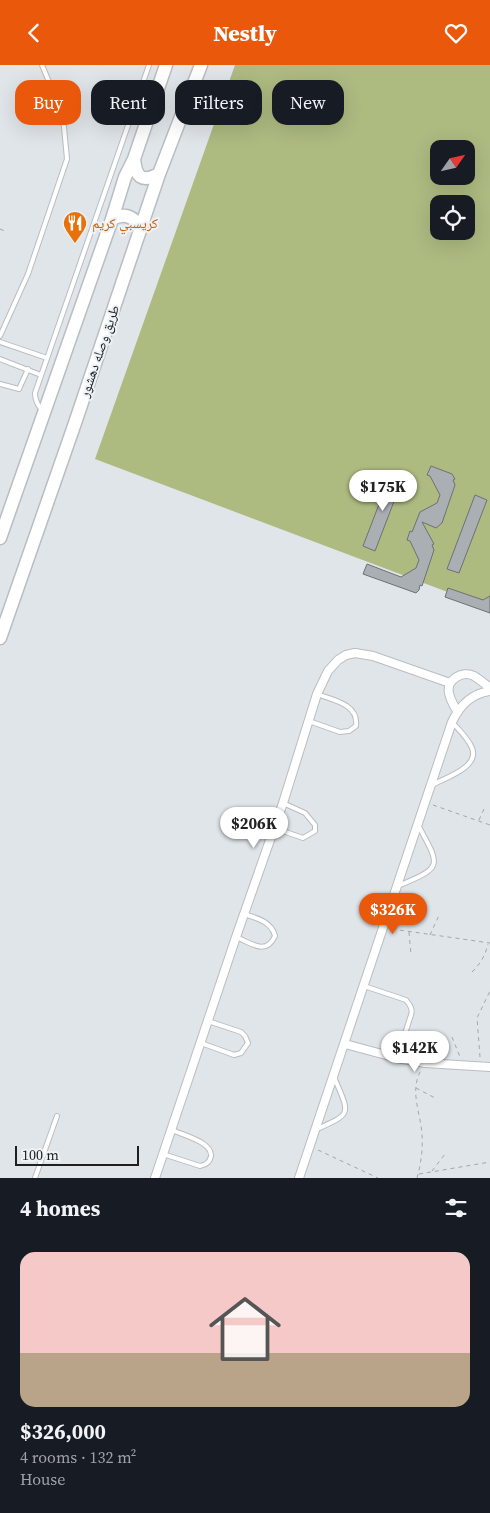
<!DOCTYPE html>
<html lang="en">
<head>
<meta charset="utf-8">
<style>
	body { margin:0; font-family:"Source Serif 4","Noto Naskh Arabic",serif; background:#242831; color:#f1f3f6; height:100vh; display:flex; flex-direction:column; font-size:19px; white-space:nowrap }
	* { box-sizing:border-box; margin:0 }
	p { font-size:16px; color:#9ea1a6 }
	.icon { flex:none; width:28px; height:28px; fill:none; stroke:currentColor; stroke-width:2; stroke-linecap:round; stroke-linejoin:round }
	.map { position:relative; height:1113px; overflow:hidden }
	.sheet { display:flex; flex-direction:column; background:#171b24; flex:1 }
	.sheet>* { flex:none }
	.hud { position:absolute; left:15px; top:15px; width:460px; height:45px; display:flex; gap:10px }
	.needle { width:32px; rotate:56deg }
	.tools { position:absolute; left:430px; top:75px; display:grid; gap:10px }
	.tools a { display:grid; place-items:center; width:45px; height:45px; border-radius:10px; background:#171b24; box-shadow:0 5px 20px #0002; font-size:25px }
	.scale { position:absolute; left:15px; bottom:12px; width:124px; box-sizing:border-box; padding-left:5px; border:2px solid #1d1f20; border-top:0; font-size:14px; line-height:18px; white-space:nowrap; color:#1d1f20; -webkit-text-stroke:4px #edf2f7; paint-order:stroke }
	.price { position:absolute; translate:-50% -42px; padding:0 11px; border-radius:18px; background:#fff; color:#222; font-size:16px; line-height:32px; filter:drop-shadow(0 1px 2px #0008) }
	.price::after { content:''; position:absolute; left:50%; top:30px; width:15px; height:11px; margin-left:-8px; background:inherit; clip-path:polygon(0 0,100% 0,50% 100%) }
	.price.selected { background:#ea580c; color:#fff }
	ul { padding:0; list-style:none }
	li { display:grid; align-content:center; gap:10px; height:265px; padding:0 20px }
	li+li { border-top:1px solid #363941 }
	li span { display:grid; place-items:center; height:155px; border-radius:15px; color:#555 }
	li>.icon { margin-inline-start:auto }
	span .icon { width:90px; height:90px; fill:#fffc; stroke-width:1 }
	li b { font-size:21px }
	h2 { display:flex; justify-content:space-between; align-items:center; height:60px; padding:0 20px; font-size:21px }
	.chip { padding:0 18px; border-radius:15px; background:#171b24; box-shadow:0 5px 20px #0002; font-size:18px; line-height:45px }
	.chip.selected { background:#ea580c; color:#fff }
	header { display:flex; justify-content:space-between; align-items:center; height:65px; padding:0 20px; background:#ea580c; color:#fff; font-size:22px; font-weight:800 }
	.map>svg:first-child { display:block }
</style>
</head>
<body>
<header><svg class="icon" aria-label="back" viewBox="0 0 24 24"><path d="M15 5l-7 7 7 7"/></svg>Nestly<svg class="icon" aria-label="heart" viewBox="0 0 24 24"><path d="M12 20l-8-8c-3-5 5-10 8-4 3-6 11-1 8 4z"/></svg></header>
<div class="map">
<svg width="490" height="1113" viewBox="0 0 490 1113">
	<rect width="100%" height="100%" fill="#e0e5e9"/>
	<!-- green -->
	<path fill="#adba80" fill-rule="evenodd" d="M235,0H490V543L95,394ZM439,84H466V111H439ZM439,139H466V166H439Z"/>
	<!-- building -->
	<path fill="#aaafb3" stroke="#6d7175" d="M431,401L452,409L455,414L453,415L455,420L442,458L436,463L422,457L434,479L432,480L434,485L422,521L420,520L419,525L416,528L363,509L367,499L401,512L416,503L419,495L410,476L407,475L410,466L412,467L420,447L437,438L440,430L430,411L427,410Z
		M391,408L403,413L375,486L363,481Z
		M475,430L487,435L459,508L447,504Z
		M448,523L483,535L490,531V548L445,532Z"/>
	<g fill="none" stroke-linecap="round" stroke-linejoin="round">
		<!-- service casing -->
		<g stroke="#b9bdc2" stroke-width="6">
			<path id="service" d="M0,271L28,209L67,94L64,62L59,41L42,0
				M0,277L47,293
				M0,294L41,310
				M0,319L19,324L28,304
				M41,344C37,339 35,335 35,328L149,0
				M309,656L340,667L349,666L356,661C359,639 333,635 317,629
				M432,720C445,713 480,702 472,683C468,673 459,665 452,657
				M274,763L303,773L315,766V760L305,748L283,738
				M398,821C443,802 441,802 418,760
				M236,872C251,878 266,891 275,871C272,857 257,853 244,849
				M364,921L406,935C410,940 413,944 411,950L397,993
				M201,978L234,990L241,988L248,978L245,971L241,967L208,956
				M315,1065C353,1048 350,1050 334,1012
				M163,1089L200,1101C206,1100 210,1097 211,1091C212,1077 183,1070 172,1065
				M35,1113L57,1051"/>
		</g>
		<!-- minor casing -->
		<g stroke="#b9bdc2" stroke-width="10">
			<path id="minor" d="M457,646C454,641 450,634 449,628C446,615 462,605 474,611C479,614 485,619 490,623
				M345,979L397,993L425,998L490,1002
				M155,1113L236,872L283,738L317,629L328,606L338,595L346,590L355,588L373,591L450,618
				M299,1113L452,657C460,640 471,629 490,626"/>
		</g>
		<!-- primary casing -->
		<g stroke="#b9bdc2" stroke-width="15">
			<path id="primary" d="M134,94C136,112 141,118 159,109
				M112,154C125,147 133,152 141,162
				M0,473L112,154L125,112L134,94L166,0
				M0,573L75,358L159,109L201,0"/>
		</g>
		<!-- path -->
		<path stroke="#a3a7aa" stroke-width="1" stroke-dasharray="4 4" stroke-linecap="butt" d="M0,164L5,166
			M433,740L490,760
			M479,755L484,744
			M392,864L490,878
			M409,867L411,890
			M430,870L440,848
			M472,907C481,898 485,891 488,879
			M452,972L460,992
			M480,992L477,953L490,926
			M416,1023L435,1033
			M318,1085L378,1113
			M432,1106L445,1089
			M419,1109L490,1097
			M417,1113C421,1099 423,1084 422,1070C421,1048 409,1027 421,1005"/>
		<!-- service -->
		<use href="#service" stroke="#fff" stroke-width="4"/>
		<!-- minor -->
		<use href="#minor" stroke="#fff" stroke-width="8"/>
		<!-- primary -->
		<use href="#primary" stroke="#fff" stroke-width="12"/>
	</g>
	<!-- icons -->
	<defs>
		<g id="restaurant-pin" transform="scale(1.25)"><path d="M0 17L-7.5 6A9.5 9.5 0 1 1 7.5 6Z" fill="#e8710a" stroke="#edf2f7"/><path d="M-5-6h1v4h1v-4h1v4h1v-4h1v5L-1.5 .5V6h-2V.5L-5-1ZM5-6V6H3V1.5H1.5Q1.5-4 5-6Z" fill="#fff"/></g>
	</defs>
	<g fill-rule="evenodd">
		<use href="#restaurant-pin" x="75" y="158"/>
	</g>
	<g text-anchor="middle" dominant-baseline="central" stroke-width="4" stroke-linejoin="round" paint-order="stroke">
		<!-- food labels -->
		<g font-size="14" fill="#c56008" stroke="#edf2f7" text-anchor="start">
			<text x="92" y="158">كريسبي كريم</text>
		</g>
		<!-- street labels -->
		<g font-size="14" fill="#1d1f20" stroke="#edf2f7">
			<text transform="translate(99 286) rotate(-71)">طريق وصله دهشور</text>
		</g>
	</g>
</svg>
<div class="tools">
<a><svg class="needle" viewBox="-14 -14 28 28"><path d="M0-13l5 13h-10z" fill="#e53935"/><path d="M0 13l5-13h-10z" fill="#9ea1a6"/></svg></a>
<a><svg class="icon" aria-label="locate" viewBox="0 0 24 24"><circle cx="12" cy="12" r="6"/><path d="M12 2v4M12 18v4M2 12h4M18 12h4"/></svg></a>
</div>
<div class="scale">100 m</div>
<b class="price" style="left:383px;top:447px">$175K</b>
<b class="price" style="left:254px;top:784px">$206K</b>
<b class="price selected" style="left:393px;top:870px">$326K</b>
<b class="price" style="left:415px;top:1008px">$142K</b>
<div class="hud">
<a class="chip selected">Buy</a>
<a class="chip">Rent</a>
<a class="chip">Filters</a>
<a class="chip">New</a>
</div>
</div>
<section class="sheet">
<h2>4 homes<svg class="icon" aria-label="filters" viewBox="0 0 24 24"><path d="M4 7h16M4 17h16"/><circle cx="9" cy="7" r="2"/><circle cx="15" cy="17" r="2"/></svg></h2>
<ul>
<li><span style="background:linear-gradient(#f6c9c9 65%,#b9a48a 0)"><svg class="icon" aria-label="home" viewBox="0 0 24 24"><path d="M3 11l9-7 9 7M6 9v11h12V9"/></svg></span><div><b>$326,000</b><p>4 rooms · 132 m²</p><p>House</p></div></li>
</ul>
</section>
</body>
</html>
